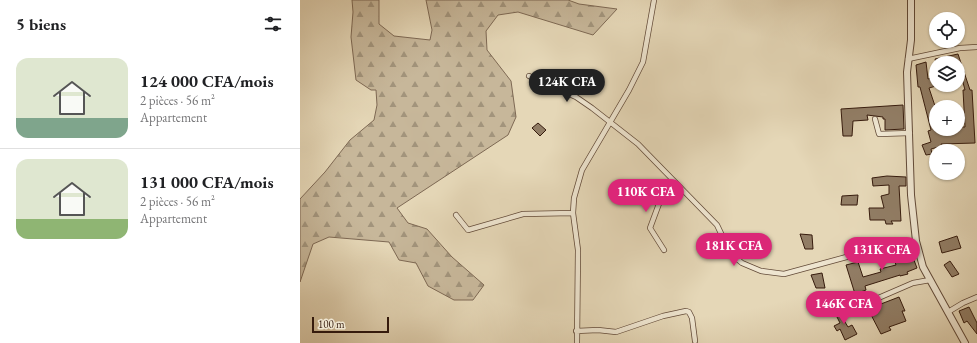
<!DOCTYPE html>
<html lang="fr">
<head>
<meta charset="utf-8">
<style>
	body { margin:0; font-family:"EB Garamond",serif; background:#f6f6f6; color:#202124; height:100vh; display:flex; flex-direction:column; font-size:15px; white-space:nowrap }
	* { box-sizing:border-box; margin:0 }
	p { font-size:13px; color:#757577 }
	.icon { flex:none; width:22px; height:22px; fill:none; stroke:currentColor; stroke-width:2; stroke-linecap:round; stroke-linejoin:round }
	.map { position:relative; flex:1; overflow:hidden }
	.sheet { display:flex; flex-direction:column; background:#fff; width:300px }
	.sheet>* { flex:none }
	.fabs { position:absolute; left:629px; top:12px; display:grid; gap:8px }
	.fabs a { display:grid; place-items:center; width:36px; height:36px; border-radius:50%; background:#fff; box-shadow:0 1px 3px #0004; font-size:20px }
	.scale { position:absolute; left:12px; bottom:10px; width:77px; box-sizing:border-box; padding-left:4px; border:2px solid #361b0d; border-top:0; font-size:11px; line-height:14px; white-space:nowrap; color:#361b0d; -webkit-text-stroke:3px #eee5d0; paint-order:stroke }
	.price { position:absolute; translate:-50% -34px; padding:0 9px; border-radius:14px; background:#db2777; color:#fff; font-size:13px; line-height:26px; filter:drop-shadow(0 1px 2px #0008) }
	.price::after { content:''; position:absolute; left:50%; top:24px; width:12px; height:9px; margin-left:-6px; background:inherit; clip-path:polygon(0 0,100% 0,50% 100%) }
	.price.current { background:#222; color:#fff }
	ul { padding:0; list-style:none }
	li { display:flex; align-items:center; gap:12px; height:100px; padding:0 16px }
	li+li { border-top:1px solid #e0e0e0 }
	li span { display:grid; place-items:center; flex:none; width:112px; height:80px; border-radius:12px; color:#555 }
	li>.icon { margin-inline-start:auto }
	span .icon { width:48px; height:48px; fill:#fffc; stroke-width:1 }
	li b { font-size:17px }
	h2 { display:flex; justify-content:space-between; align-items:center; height:48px; padding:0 16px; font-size:17px }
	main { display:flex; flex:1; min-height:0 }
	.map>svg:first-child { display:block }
</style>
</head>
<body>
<main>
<section class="sheet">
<h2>5 biens<svg class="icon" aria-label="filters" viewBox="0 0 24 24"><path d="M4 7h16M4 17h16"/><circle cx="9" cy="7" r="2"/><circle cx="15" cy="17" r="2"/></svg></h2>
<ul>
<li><span style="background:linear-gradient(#dfe7d0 75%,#7fa58c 0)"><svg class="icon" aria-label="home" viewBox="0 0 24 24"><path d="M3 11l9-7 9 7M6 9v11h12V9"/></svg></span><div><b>124 000 CFA/mois</b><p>2 pièces · 56 m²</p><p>Appartement</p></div></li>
<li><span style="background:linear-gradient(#dfe7d0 75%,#8fb573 0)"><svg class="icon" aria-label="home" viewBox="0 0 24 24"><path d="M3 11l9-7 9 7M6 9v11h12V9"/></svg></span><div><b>131 000 CFA/mois</b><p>2 pièces · 56 m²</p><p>Appartement</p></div></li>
</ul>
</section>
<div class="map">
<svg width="677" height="343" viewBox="0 0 677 343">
	<defs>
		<pattern id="forest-firs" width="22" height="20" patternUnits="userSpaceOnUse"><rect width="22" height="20" fill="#c7b79a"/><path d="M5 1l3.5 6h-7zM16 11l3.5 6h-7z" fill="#a2947c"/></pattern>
	</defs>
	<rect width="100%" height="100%" fill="#e5d7b7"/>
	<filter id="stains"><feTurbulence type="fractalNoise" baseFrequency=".005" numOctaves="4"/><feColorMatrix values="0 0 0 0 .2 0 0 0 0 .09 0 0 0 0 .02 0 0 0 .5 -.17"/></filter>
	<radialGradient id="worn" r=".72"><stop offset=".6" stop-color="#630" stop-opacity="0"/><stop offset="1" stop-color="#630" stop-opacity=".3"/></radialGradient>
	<!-- forest -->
	<path fill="url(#forest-firs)" stroke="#7e6954" d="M52,0H79V24L94,36L130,40L132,30L126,0H268L279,4L317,9L293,35L218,12L198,15L186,31L187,50L211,81L216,117L208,135L97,208L108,223L127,229L152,257L184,285L173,300H154L128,286L116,263L99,260L89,242L29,237L13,244L0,282V199L25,172L50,140L74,120L77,105L76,90H71L56,80L51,37L53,12Z"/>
	<!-- building -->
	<path fill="#917d65" stroke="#361b0d" d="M658,54L670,90H672L675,143L641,144L642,146L631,149L632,154L626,155L622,145L631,142L628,131L631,130L620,87H618L616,65L626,62L628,79L636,77V86L629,88L636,109V129H658V127H665L663,90H665L661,75L658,76V63H636L635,59Z
		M603,105L604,129L585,130V119H583V117L567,115L568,120L553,121L552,136H543L541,109Z
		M238,123L246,130L240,136L232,128Z
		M587,176L606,177V186H599L601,221H591L593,224H586L585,220H570L569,208H584L581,196L589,194V185L573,186L572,178Z
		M558,195L557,205H541L542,196Z
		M500,234L512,235L513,249H505Z
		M657,236L661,248L642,253L639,242Z
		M611,247L613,254L612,255L617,268L607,272L608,274L600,276V275L565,286L566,290L555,294L546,265L558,262L563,277L581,272L580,269L596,265L595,262L597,261L592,252Z
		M650,261L659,274L652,277L644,265Z
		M522,273L525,288H516L511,275Z
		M554,297L561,309L557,313L547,300Z
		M599,297L605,311H602L606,321L589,327L591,330L581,334L568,309Z
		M544,307L548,314L542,317L548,327L552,325L557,334L545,340L540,329L537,331L534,326L540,323L535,313Z
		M669,307L677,323V334L667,321L664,323L659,311Z"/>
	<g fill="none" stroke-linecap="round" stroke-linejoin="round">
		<!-- minor casing -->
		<g stroke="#624a38" stroke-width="6">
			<path id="minor" d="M608,59L660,48L677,47
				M229,76L276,97L292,108L338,144L417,225L427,246L436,258L442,263L461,271L484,274L550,256L616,241
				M575,119L579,134L610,133
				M156,215L168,230L223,214L273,213
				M364,250L350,228L363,193L376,183
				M576,299L613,283L630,280
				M648,312L663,303L677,297
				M276,331L298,330L316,332L363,316L386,311L389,312L392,318L395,341
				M277,343L278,250L273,213L274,198L282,170L329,90L343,62L354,0"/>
		</g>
		<!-- tertiary casing -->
		<g stroke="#624a38" stroke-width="8">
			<path id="tertiary" d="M611,0V40L607,72L611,195L616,241L623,267L665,343"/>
		</g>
		<!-- minor -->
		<use href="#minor" stroke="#eee5d0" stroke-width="4.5"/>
		<!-- tertiary -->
		<use href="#tertiary" stroke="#eee5d0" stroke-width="6"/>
	</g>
	<rect width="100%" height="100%" filter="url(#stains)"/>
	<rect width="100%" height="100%" fill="url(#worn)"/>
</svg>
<div class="fabs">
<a><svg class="icon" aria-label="locate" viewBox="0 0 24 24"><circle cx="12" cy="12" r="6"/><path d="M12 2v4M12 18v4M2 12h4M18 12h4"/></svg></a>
<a><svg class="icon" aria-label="layers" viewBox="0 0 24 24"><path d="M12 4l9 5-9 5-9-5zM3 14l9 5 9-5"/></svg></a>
<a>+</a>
<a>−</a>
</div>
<div class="scale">100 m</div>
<b class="price current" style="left:267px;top:103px">124K CFA</b>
<b class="price" style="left:346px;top:213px">110K CFA</b>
<b class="price" style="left:434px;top:267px">181K CFA</b>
<b class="price" style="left:582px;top:271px">131K CFA</b>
<b class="price" style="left:544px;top:325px">146K CFA</b>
</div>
</main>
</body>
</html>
